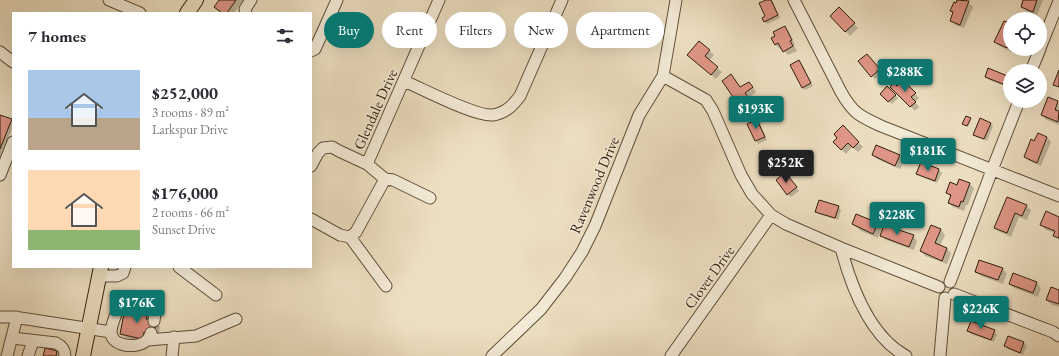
<!DOCTYPE html>
<html lang="en">
<head>
<meta charset="utf-8">
<style>
	body { margin:0; font-family:"EB Garamond",serif; background:#f7f7f7; color:#2b2b33; height:100vh; display:flex; flex-direction:column; font-size:15px; white-space:nowrap }
	* { box-sizing:border-box; margin:0 }
	p { font-size:13px; color:#7c7c81 }
	.icon { flex:none; width:22px; height:22px; fill:none; stroke:currentColor; stroke-width:2; stroke-linecap:round; stroke-linejoin:round }
	.map { position:relative; flex:1; overflow:hidden }
	.side { position:absolute; left:12px; top:12px; width:300px; height:256px; display:flex; flex-direction:column; background:#fff; border-radius:0px; box-shadow:0 4px 16px #0002 }
	.side>* { flex:none }
	.hud { position:absolute; left:324px; top:12px; width:380px; height:36px; display:flex; gap:8px }
	.buttons { position:absolute; left:1003px; top:12px; display:grid; gap:8px }
	.buttons a { display:grid; place-items:center; width:44px; height:44px; border-radius:50%; background:#fff; box-shadow:0 4px 16px #0002; font-size:20px }
	.price { position:absolute; translate:-50% -34px; padding:0 9px; border-radius:4px; background:#0f766e; color:#fff; font-size:13px; line-height:26px; filter:drop-shadow(0 1px 2px #0008) }
	.price::after { content:''; position:absolute; left:50%; top:24px; width:12px; height:9px; margin-left:-6px; background:inherit; clip-path:polygon(0 0,100% 0,50% 100%) }
	.price.on { background:#222; color:#fff }
	ul { padding:0; list-style:none }
	li { display:flex; align-items:center; gap:12px; height:100px; padding:0 16px }
	li span { display:grid; place-items:center; flex:none; width:112px; height:80px; border-radius:0px; color:#555 }
	li>.icon { margin-inline-start:auto }
	span .icon { width:48px; height:48px; fill:#fffc; stroke-width:1 }
	li b { font-size:17px }
	h2 { display:flex; justify-content:space-between; align-items:center; height:48px; padding:0 16px; font-size:17px }
	.chip { padding:0 14px; border-radius:18px; background:#fff; box-shadow:0 4px 16px #0002; font-size:14px; line-height:36px }
	.chip.on { background:#0f766e; color:#fff }
	.map>svg:first-child { display:block }
</style>
</head>
<body>
<div class="map">
<svg width="1059" height="356" viewBox="0 0 1059 356">
	<rect width="100%" height="100%" fill="#ecdec0"/>
	<filter id="stains"><feTurbulence type="fractalNoise" baseFrequency=".005" numOctaves="4"/><feColorMatrix values="0 0 0 0 .2 0 0 0 0 .09 0 0 0 0 .02 0 0 0 .5 -.17"/></filter>
	<radialGradient id="worn" r=".72"><stop offset=".6" stop-color="#630" stop-opacity="0"/><stop offset="1" stop-color="#630" stop-opacity=".3"/></radialGradient>
	<!-- shadow -->
	<path fill="#0003" d="M220,0H243L234,13H221L215,7Z
		M768,0H771L773,2L780,18L767,24L764,21Z
		M959,0L968,2L973,7L964,28L955,25L951,20L954,13L951,11L957,4Z
		M1024,0H1043L1037,15L1026,11L1022,7Z
		M839,8L858,28L850,36L831,16Z
		M1010,25V49H1013L1011,52L1000,46L995,42Z
		M784,27L789,32L795,45H794L797,51L788,55L782,48L780,49L775,44L776,36Z
		M699,42L714,55L709,61L722,72L716,79L693,59Z
		M870,58L882,73L875,79L872,76Z
		M799,62L802,64L813,86L805,90L802,87Z
		M989,70L1010,78V88L989,80L986,77Z
		M731,76L741,88L753,87L756,92L749,98L756,108L747,113L743,109Z
		M903,81L919,98L915,102L919,107L915,111L892,87H897Z
		M887,88L898,98L892,104L881,94Z
		M1058,102L1059,103V125L1046,120L1042,115Z
		M0,116L13,122V126L0,159Z
		M970,119L971,120L968,127L965,125L964,124Z
		M757,121L760,124L767,140L758,144L756,141Z
		M990,123L993,126L987,141L977,137L974,135Z
		M843,126L863,147L858,152L852,147L846,154L834,142L839,138Z
		M1047,137L1051,142L1041,166L1029,161L1025,157L1035,142Z
		M877,146L899,156L904,161L900,169L877,159L873,155Z
		M921,163L939,170L942,173L937,183L920,176L917,173Z
		M788,176L799,191L791,197L788,194Z
		M970,184L974,188L968,205H966L964,211L953,207L949,203L951,197L947,193L958,186Z
		M1007,198L1026,206L1031,210L1027,220L1019,217L1011,237L1000,232L995,228Z
		M838,207L841,210L838,220L819,214L816,212Z
		M1059,218V240L1054,236L1055,233L1046,230L1041,225Z
		M853,224H877L882,228L878,238L861,231Z
		M931,226L941,230L945,235L940,246L947,249L951,253L947,264L925,256L921,251Z
		M882,236H913L917,241L914,250L886,240Z
		M1002,269L1007,273L1003,284L981,276L976,271Z
		M1013,275L1037,283L1041,288L1038,297L1014,288L1010,284Z
		M1059,291V307L1052,305L1047,300Z
		M147,313L160,327L158,338L147,342L126,338L121,334Z
		M968,331H994L997,334L994,342L971,334Z
		M1009,337L1024,343L1027,346L1023,355L1008,349L1005,346Z
		M57,352L61,356H44Z"/>
	<!-- building -->
	<path fill="#df9686" stroke="#301f0c" d="M219,0H236L227,13H222L214,7Z
		M766,0H771L778,15L764,22L762,18L765,16L759,3Z
		M957,0L969,1L960,25L950,21L953,12L950,11L954,2L956,3Z
		M1023,0H1037L1033,12L1021,7Z
		M839,7L855,23L845,32L830,16Z
		M1004,21L1010,23V41L1007,48L994,42Z
		M785,26L792,40L790,41L793,46L783,52L778,43L775,45L771,38L775,36L773,32Z
		M699,41L710,50L705,56L718,67L711,75L687,55Z
		M867,54L880,69L871,77L858,61Z
		M799,60L811,83L802,88L790,65Z
		M988,68L1010,77L1008,86L985,77Z
		M1059,70V87L1053,85Z
		M731,74L740,87L749,82L753,87L745,93L752,103L742,110L722,81Z
		M903,80L916,93L911,97L916,102L910,107L890,87L894,83L897,86Z
		M887,86L896,95L888,102L880,94Z
		M1048,97L1058,101L1055,110L1059,111L1058,122L1041,115Z
		M0,115L12,119L0,149Z
		M966,116L971,118L967,126L962,124Z
		M980,118L991,123L984,139L973,135Z
		M757,120L765,137L755,141L747,124Z
		M843,125L859,142L853,148L848,143L841,150L833,142L837,138L834,134Z
		M1038,133L1047,137L1037,163L1024,157L1031,139L1034,141Z
		M876,145L900,155L895,166L872,155Z
		M921,162L939,169L935,181L916,174Z
		M785,172L797,187L787,195L776,180Z
		M959,179L970,183L963,202L961,201L959,207L948,203L951,195L946,193L950,182L957,185Z
		M1007,197L1027,205L1022,216L1015,213L1007,233L994,228Z
		M819,200L839,206L835,218L815,212Z
		M1046,211L1059,217V238L1053,236L1055,231L1040,225Z
		M856,214L878,223L873,234L852,224Z
		M884,225L914,235L909,247L880,236Z
		M931,225L941,229L935,243L947,248L942,261L920,251Z
		M979,260L1003,268L998,280L975,272Z
		M1013,273L1037,282L1033,293L1009,284Z
		M1051,287L1059,290V304L1046,300Z
		M125,308L148,313L146,319L156,321L154,334L144,332L142,339L120,334Z
		M971,321L995,330L991,340L967,331Z
		M1008,336L1024,342L1020,353L1004,346Z
		M45,348L57,351L56,356H43Z"/>
	<g fill="none" stroke-linecap="round" stroke-linejoin="round">
		<!-- minor casing -->
		<g stroke="#5f4f39" stroke-width="13">
			<path id="minor" d="M109,0L140,13
				M794,0L841,92C853,113 859,116 881,126L1059,196
				M246,13L245,9L251,0
				M1040,48L1059,1
				M311,51L315,49L337,0
				M0,52L13,62
				M1031,71L1040,49
				M663,76L706,100L713,111L741,175L752,194L771,215L786,224L841,248L939,287
				M404,81C423,89 476,117 493,115C506,113 513,105 520,96L562,0
				M367,164L439,0
				M311,166L318,153L323,148L332,147L339,151L367,164L385,179L393,180L430,198
				M0,175L13,142
				M311,219L340,235L350,237L356,232L385,179
				M350,237L386,286
				M841,248C851,286 869,336 906,356
				M179,267L216,295
				M99,276H117L123,273L125,267
				M950,282L992,170L1019,101
				M954,294L1053,332L1059,336
				M120,304L126,298C137,294 145,301 151,309
				M0,317H14L111,332
				M151,333C150,336 149,339 146,341C137,349 110,347 111,331C112,322 117,312 120,304L151,309L155,313L154,321
				M12,338L56,343C62,346 65,349 65,356
				M148,340L196,336L236,319
				M7,356L17,317
				M28,356L33,341
				M172,356L174,337
				M492,356L541,309L565,278L582,252L595,226L639,115L663,76L676,0
				M671,356L771,215
				M940,356L945,298"/>
		</g>
		<!-- major casing -->
		<g stroke="#301f0c" stroke-width="16">
			<path id="major" d="M187,13L196,0
				M83,356L101,267"/>
		</g>
		<!-- minor -->
		<use href="#minor" stroke="#f3ead6" stroke-width="11"/>
		<!-- major -->
		<use href="#major" stroke="#ecdec0" stroke-width="14"/>
	</g>
	<g text-anchor="middle" dominant-baseline="central" stroke-width="3" stroke-linejoin="round" paint-order="stroke">
		<!-- street labels -->
		<g font-size="15" fill="#301f0c" stroke="#f3ead6">
			<text transform="translate(375 109) rotate(-66)">Glendale Drive</text>
			<text transform="translate(594 185) rotate(-67)">Ravenwood Drive</text>
			<text transform="translate(709 277) rotate(-54)">Clover Drive</text>
		</g>
	</g>
	<rect width="100%" height="100%" filter="url(#stains)"/>
	<rect width="100%" height="100%" fill="url(#worn)"/>
</svg>
<div class="buttons">
<a><svg class="icon" aria-label="locate" viewBox="0 0 24 24"><circle cx="12" cy="12" r="6"/><path d="M12 2v4M12 18v4M2 12h4M18 12h4"/></svg></a>
<a><svg class="icon" aria-label="layers" viewBox="0 0 24 24"><path d="M12 4l9 5-9 5-9-5zM3 14l9 5 9-5"/></svg></a>
</div>
<b class="price" style="left:905px;top:93px">$288K</b>
<b class="price" style="left:756px;top:130px">$193K</b>
<b class="price" style="left:928px;top:172px">$181K</b>
<b class="price on" style="left:786px;top:184px">$252K</b>
<b class="price" style="left:897px;top:236px">$228K</b>
<b class="price" style="left:137px;top:324px">$176K</b>
<b class="price" style="left:981px;top:330px">$226K</b>
<div class="hud">
<a class="chip on">Buy</a>
<a class="chip">Rent</a>
<a class="chip">Filters</a>
<a class="chip">New</a>
<a class="chip">Apartment</a>
</div>
<section class="side">
<h2>7 homes<svg class="icon" aria-label="filters" viewBox="0 0 24 24"><path d="M4 7h16M4 17h16"/><circle cx="9" cy="7" r="2"/><circle cx="15" cy="17" r="2"/></svg></h2>
<ul>
<li><span style="background:linear-gradient(#a9c7e8 60%,#b9a48a 0)"><svg class="icon" aria-label="home" viewBox="0 0 24 24"><path d="M3 11l9-7 9 7M6 9v11h12V9"/></svg></span><div><b>$252,000</b><p>3 rooms · 89 m²</p><p>Larkspur Drive</p></div></li>
<li><span style="background:linear-gradient(#ffd9b3 75%,#8fb573 0)"><svg class="icon" aria-label="home" viewBox="0 0 24 24"><path d="M3 11l9-7 9 7M6 9v11h12V9"/></svg></span><div><b>$176,000</b><p>2 rooms · 66 m²</p><p>Sunset Drive</p></div></li>
</ul>
</section>
</div>
</body>
</html>
